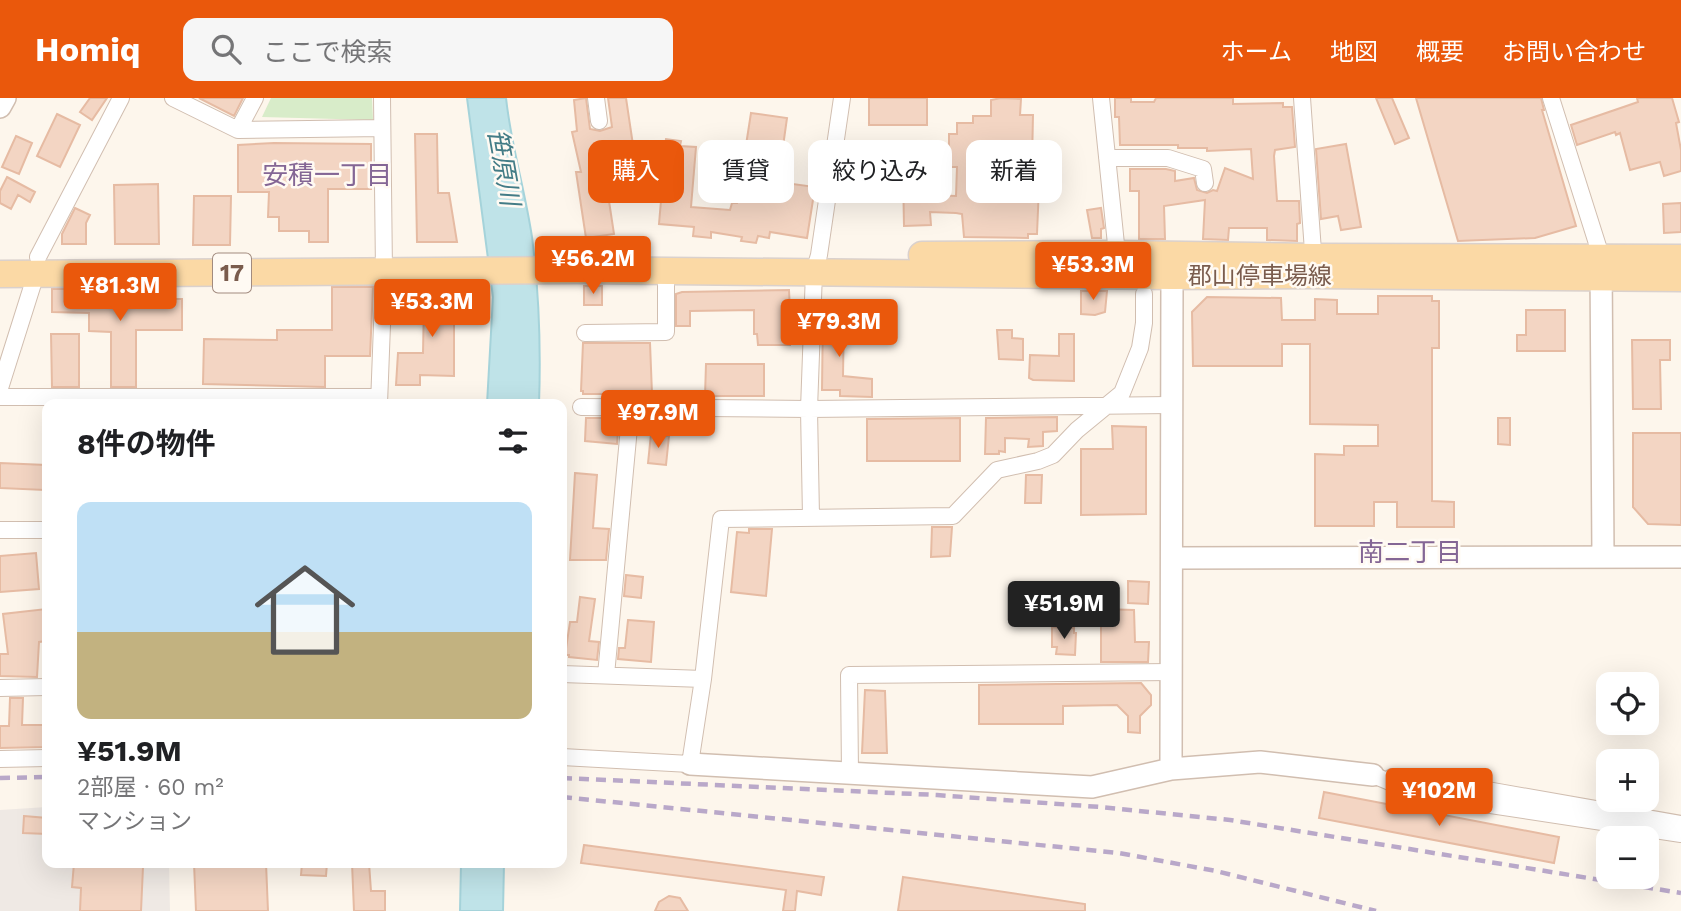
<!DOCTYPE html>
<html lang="ja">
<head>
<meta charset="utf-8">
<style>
	body { margin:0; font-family:"Work Sans","Noto Sans JP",sans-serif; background:#f6f6f6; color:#202124; height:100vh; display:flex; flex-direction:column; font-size:26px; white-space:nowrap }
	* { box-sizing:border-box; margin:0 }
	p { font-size:23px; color:#757577 }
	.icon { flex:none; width:38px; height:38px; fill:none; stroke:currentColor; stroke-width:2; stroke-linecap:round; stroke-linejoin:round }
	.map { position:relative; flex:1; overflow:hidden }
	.drawer { position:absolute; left:42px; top:301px; width:525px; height:469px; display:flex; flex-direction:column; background:#fff; border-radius:14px; box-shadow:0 7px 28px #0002 }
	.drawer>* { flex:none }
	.guide { position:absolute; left:588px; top:42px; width:665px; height:63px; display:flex; gap:14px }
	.buttons { position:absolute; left:1596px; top:574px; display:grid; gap:14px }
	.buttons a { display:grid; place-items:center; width:63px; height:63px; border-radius:14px; background:#fff; box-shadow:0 7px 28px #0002; font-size:35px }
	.price { position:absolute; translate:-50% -60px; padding:0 16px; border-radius:7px; background:#ea580c; color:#fff; font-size:23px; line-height:46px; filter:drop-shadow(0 2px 4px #0008) }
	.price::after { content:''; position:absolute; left:50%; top:42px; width:21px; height:16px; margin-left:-10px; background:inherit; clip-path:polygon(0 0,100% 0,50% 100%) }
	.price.on { background:#222; color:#fff }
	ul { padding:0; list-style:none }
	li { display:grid; align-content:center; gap:14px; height:371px; padding:0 35px }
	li+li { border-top:2px solid #e0e0e0 }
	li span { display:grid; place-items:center; height:217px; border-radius:14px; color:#555 }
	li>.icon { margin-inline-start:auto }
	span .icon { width:126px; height:126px; fill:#fffc; stroke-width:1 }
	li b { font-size:30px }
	h2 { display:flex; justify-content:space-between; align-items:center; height:84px; padding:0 35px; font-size:30px }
	.chip { padding:0 24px; border-radius:14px; background:#fff; box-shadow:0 7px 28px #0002; font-size:24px; line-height:63px }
	.chip.on { background:#ea580c; color:#fff }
	header { display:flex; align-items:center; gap:42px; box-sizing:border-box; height:98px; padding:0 35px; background:#ea580c; color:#fff }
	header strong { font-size:33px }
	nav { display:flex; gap:38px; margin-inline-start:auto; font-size:24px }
	.search { width:490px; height:63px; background:#f6f6f6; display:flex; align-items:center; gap:18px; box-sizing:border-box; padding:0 24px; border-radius:14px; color:#757577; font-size:26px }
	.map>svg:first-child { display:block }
</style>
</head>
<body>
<header>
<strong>Homiq</strong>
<div class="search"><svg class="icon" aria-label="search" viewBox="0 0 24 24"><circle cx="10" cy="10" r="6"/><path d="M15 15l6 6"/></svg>ここで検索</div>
<nav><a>ホーム</a><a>地図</a><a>概要</a><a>お問い合わせ</a></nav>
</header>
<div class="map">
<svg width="1681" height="813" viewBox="0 0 1681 813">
	<rect width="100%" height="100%" fill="#fdf6ec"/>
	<!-- industrial -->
	<path fill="#efe9e4" d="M47,709V765H169L170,813H0V712Z"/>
	<!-- green -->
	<path fill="#d8ecc9" d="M271,0H372L373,22L262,19Z"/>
	<!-- water -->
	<path fill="#bfe3e8" stroke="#a5d3da" stroke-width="2" d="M467,0H506C511,47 525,92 532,139C539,194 541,250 539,306H487L493,199Z
		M461,765H504L503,813H460Z"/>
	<!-- building -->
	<path fill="#f3d5c3" stroke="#e6bba3" stroke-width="2" d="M90,0H107L92,22L80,14Z
		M199,0H243L234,18Z
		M586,0L590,31L600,33L612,29L608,0H626L633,47L605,51L610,90H607L614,136L586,140L576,74H581L572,34L577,33L574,2Z
		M869,0H927V27H869Z
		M1001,0L1021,1L1020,17H1033L1032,64H1040L1037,136H1028V140L964,139L962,116L956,115L930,114L931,127L904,128L903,75H907V67H926V72H930V97L956,98L957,69H949V36H957V25H973V18H991V2Z
		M1115,0H1131V4H1154L1156,0H1233V6L1283,5V9H1292L1295,49L1275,52L1274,58L1277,103H1299L1300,125L1297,126V143L1267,142V130H1229L1228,142L1203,141L1205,102L1164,108L1165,141H1139V93H1130V71H1166L1175,73V83L1194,80L1197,92L1207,95L1213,92L1217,93L1225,70L1253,81L1251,51L1207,53V50H1178V47H1120L1119,19H1115Z
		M1376,0H1392L1409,40L1395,46Z
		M1416,0H1541L1544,12H1542L1576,128L1535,140L1458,143Z
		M1637,0H1672L1679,24L1676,25L1681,52V73L1664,78L1660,64L1630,72L1620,35L1616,37L1615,34L1577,47L1571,27L1638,4Z
		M751,15L787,20L778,84L815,89L807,140L770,134L769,140L758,138L756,145L741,143L742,139L711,134V140L693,138L694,129L659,126L664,68H661L666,41L681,43L680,48L696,49L691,109L730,112L732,105H737Z
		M57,16L80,27L60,69L37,58Z
		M415,36H437L438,95H449L457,144H417Z
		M16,38L32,45L19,76L2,69Z
		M274,45L371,46V91H328V144H309V133H279V119H268L269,94H238V47Z
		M1346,46L1361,129L1341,132L1338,118L1321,121L1316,51Z
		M7,79L35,94L30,104L18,97L11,111L0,105V93Z
		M158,86L159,146H115L114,87Z
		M194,98H231L230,147H193Z
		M1681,105V134L1664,135L1663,106Z
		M75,110L90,117L86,125V146H62V136Z
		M1101,110L1104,130L1101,131V140H1092L1087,112Z
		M584,188H602V207H584Z
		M332,189H373L370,258H325V289L203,286L204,241L277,242V232H332Z
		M418,189H454V278L420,277V287H396L398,255H423L424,203H418Z
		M52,191H105L104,201H182V232H136V289H111V234L89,233V215L52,214Z
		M789,192L790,213L795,212V235H790V247H758L757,236H754V212L690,213V228H676V196L682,194Z
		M1081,193H1107L1105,214L1095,217L1081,216Z
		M1378,198H1432V203H1439V250H1432V403L1454,404V429H1397V404H1374V428H1315V356L1344,357V348H1378V327L1310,326V246H1282V268H1193L1192,214L1207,199L1281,200L1282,222H1315V201L1337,202V216H1378Z
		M823,212H844L843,278L872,281V299L840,298V292H822Z
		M1526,212H1565V253H1517V237H1526Z
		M997,232H1012V240L1023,241V262L999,261Z
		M51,236H79V289H52Z
		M1059,236H1074V283L1033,282L1029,280L1030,257L1059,258Z
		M1632,242H1670V262H1660L1661,311H1633Z
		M583,245H650L652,296H583V293H581Z
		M706,266H764V298H705Z
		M1057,319V333L1043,334V348L1028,349L1029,341L1005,340V354L999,353V356H985L986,320Z
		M586,320H619L617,346L585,343Z
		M960,320V363H867V321Z
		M1498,320H1510V347L1498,346Z
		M1112,328L1146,329V416L1081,417V351H1113Z
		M1633,335H1681V427L1648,426L1633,409Z
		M651,336L669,338L666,367L648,365Z
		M0,365L46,367L45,392L0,390Z
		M575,375L597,377L593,430L609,431L606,462H570Z
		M1026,377H1042L1041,405H1025Z
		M932,429H952L950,458L931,459Z
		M749,431H772L766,498L731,494L737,434L749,435Z
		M36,455L39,491L0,494V458Z
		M626,477L643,479L641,500L624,498Z
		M1128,483L1149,484L1148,506L1128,505Z
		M580,499L595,501L589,543L599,544L597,562L569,559V557H565L570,524H577Z
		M46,511L47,543L39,544L37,579L0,578V556H8L3,516Z
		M1101,511L1134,512L1135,544H1149L1148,564H1101Z
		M628,522L654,524L651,564L618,561L619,550H625Z
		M1052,529L1074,530V535H1076L1075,557L1056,556L1057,549H1052Z
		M1141,585L1151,597V607L1140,618V635L1128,634V618L1117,607L1063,608V626H979V587Z
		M865,592L885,593L887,655H862Z
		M10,600H23L22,627H47V649L0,650V628H9Z
		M1324,694L1559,739L1554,765L1319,720Z
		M24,718L47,720V736L23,735Z
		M584,747L824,779L821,797L797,793L795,813H783L786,792L581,765Z
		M74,765L143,769L141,813H80L81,790L72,789Z
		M194,765H266L268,813H196Z
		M302,765H327L326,778L301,777Z
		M352,765H369L371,793H385V813H354Z
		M903,779L1085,806V813H898Z
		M669,798L680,800L688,813H655L659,804Z"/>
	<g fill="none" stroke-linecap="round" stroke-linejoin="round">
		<!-- minor casing -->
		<g stroke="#d1beb0" stroke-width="18">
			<path id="minor" d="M173,0L238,32L382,30
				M596,0L599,23
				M1101,0L1117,156
				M1302,0L1314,167
				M1551,0L1601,158
				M238,32L255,0
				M1107,60H1168L1203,71L1205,85
				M38,159L121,0
				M585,235L666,234V173
				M0,290L36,176
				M0,299H379
				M379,306L384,174L382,0
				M581,309L809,311L1170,307
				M811,419L809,311L814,174L819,157L842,0
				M0,432H47
				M562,576L703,581
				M606,577L631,308
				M0,590L47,589
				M562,659L690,666L703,581L721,421L953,418L997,372L1038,363L1053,357L1077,332L1122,295L1140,250L1144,225V196
				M0,661L47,660
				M850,674L849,577L1171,574
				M1373,677L1418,696L1681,736
				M1392,679L1476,690L1681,726"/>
		</g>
		<!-- tertiary casing -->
		<g stroke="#d1beb0" stroke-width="24">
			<path id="tertiary" d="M0,9L5,0
				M1601,164L1603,459
				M1173,460L1681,459
				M690,666L1092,689L1171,671L1260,664L1373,677
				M1171,671L1172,178"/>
		</g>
		<!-- primary casing -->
		<g stroke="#dad1cd" stroke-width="29">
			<path id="primary" d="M922,157L1117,156L1313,159L1681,160
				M0,176L576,172L1172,178L1314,177L1681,180"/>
		</g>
		<!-- minor -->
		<use href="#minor" stroke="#fff" stroke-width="16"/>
		<!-- tertiary -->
		<use href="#tertiary" stroke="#fff" stroke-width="21"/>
		<!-- primary -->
		<use href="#primary" stroke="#fbd9a5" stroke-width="26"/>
		<!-- rail -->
		<path stroke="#b9a8c9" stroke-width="4.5" stroke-dasharray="10 7" stroke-linecap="butt" d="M0,680L47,679
			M562,680L937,697L1100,709L1230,722L1681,795
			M562,699L1119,755L1216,773L1376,813"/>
	</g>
	<g text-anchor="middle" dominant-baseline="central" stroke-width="5" stroke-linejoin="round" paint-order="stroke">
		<!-- shield labels -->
		<rect fill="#fffaf3" stroke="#a28b7f" stroke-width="2" x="213" y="155.5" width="38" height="39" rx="5"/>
		<g font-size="23" font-weight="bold" fill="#7a5c4d">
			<text x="232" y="175">17</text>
		</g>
		<!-- street labels -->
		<g font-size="24" fill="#7a5c4d" stroke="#fffaf3">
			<text x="1260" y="178">郡山停車場線</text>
		</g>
		<!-- water labels -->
		<g font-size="26" font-style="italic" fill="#437c86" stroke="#fffaf3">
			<text transform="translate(504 69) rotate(80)">笹原川</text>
		</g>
		<!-- neighbourhood labels -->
		<g font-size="26" fill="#846695" stroke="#fffaf3">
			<text x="327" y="77">安積一丁目</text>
			<text x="1410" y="454">南二丁目</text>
		</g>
	</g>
</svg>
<div class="buttons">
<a><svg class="icon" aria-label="locate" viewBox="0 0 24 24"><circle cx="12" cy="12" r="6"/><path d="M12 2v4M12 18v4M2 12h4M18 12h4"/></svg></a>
<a>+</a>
<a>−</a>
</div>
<b class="price" style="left:593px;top:198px">¥56.2M</b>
<b class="price" style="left:1093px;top:204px">¥53.3M</b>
<b class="price" style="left:120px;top:225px">¥81.3M</b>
<b class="price" style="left:432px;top:241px">¥53.3M</b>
<b class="price" style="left:839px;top:261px">¥79.3M</b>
<b class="price" style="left:658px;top:352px">¥97.9M</b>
<b class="price on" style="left:1064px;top:543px">¥51.9M</b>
<b class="price" style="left:1439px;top:730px">¥102M</b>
<div class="guide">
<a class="chip on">購入</a>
<a class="chip">賃貸</a>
<a class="chip">絞り込み</a>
<a class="chip">新着</a>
</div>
<section class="drawer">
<h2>8件の物件<svg class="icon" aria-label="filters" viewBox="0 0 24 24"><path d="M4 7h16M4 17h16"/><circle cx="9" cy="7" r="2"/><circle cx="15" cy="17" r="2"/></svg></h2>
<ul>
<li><span style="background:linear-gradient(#bfe0f5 60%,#c2b280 0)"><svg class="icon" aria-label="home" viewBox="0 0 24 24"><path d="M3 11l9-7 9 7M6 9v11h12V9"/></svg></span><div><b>¥51.9M</b><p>2部屋 · 60 m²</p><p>マンション</p></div></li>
</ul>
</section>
</div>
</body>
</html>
